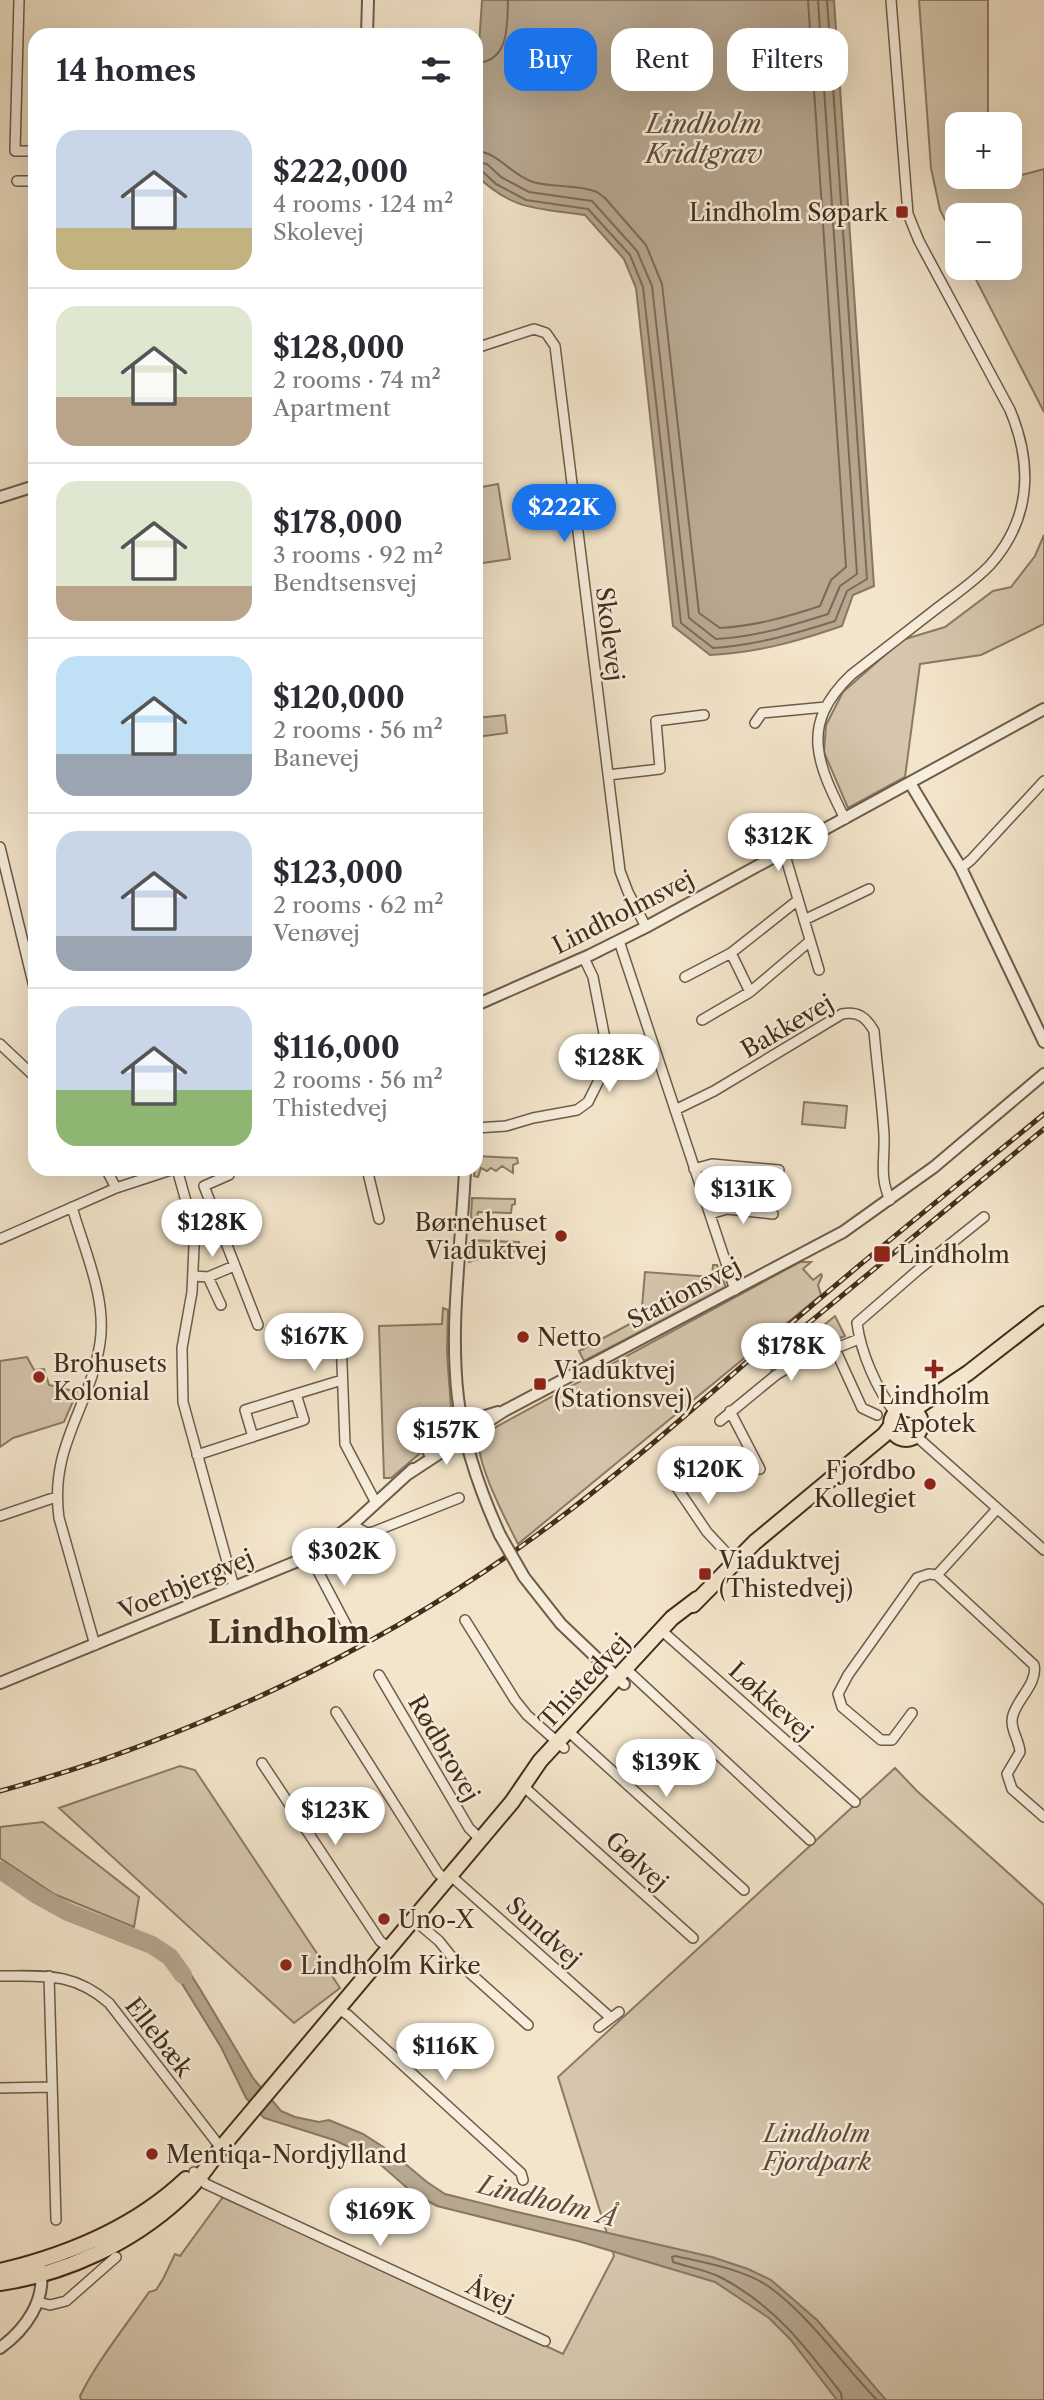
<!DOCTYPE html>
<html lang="en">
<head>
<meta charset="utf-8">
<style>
	body { margin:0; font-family:"Libre Caslon Text",serif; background:#f7f7f7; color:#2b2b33; height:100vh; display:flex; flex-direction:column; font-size:26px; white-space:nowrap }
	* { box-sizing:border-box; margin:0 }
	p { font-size:23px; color:#7c7c81 }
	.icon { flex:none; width:38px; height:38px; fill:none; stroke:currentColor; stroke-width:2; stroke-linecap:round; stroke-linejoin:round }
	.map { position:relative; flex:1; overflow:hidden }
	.drawer { position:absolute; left:28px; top:28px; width:455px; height:1148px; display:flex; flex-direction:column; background:#fff; border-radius:21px; box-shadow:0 7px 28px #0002 }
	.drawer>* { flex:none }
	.banner { position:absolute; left:504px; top:28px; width:434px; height:63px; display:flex; gap:14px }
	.fabs { position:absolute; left:945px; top:112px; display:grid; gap:14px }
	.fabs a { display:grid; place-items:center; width:77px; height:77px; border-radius:14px; background:#fff; box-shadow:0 7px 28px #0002; font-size:35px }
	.price { position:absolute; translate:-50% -60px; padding:0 16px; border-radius:24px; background:#fff; color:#222; font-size:23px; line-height:46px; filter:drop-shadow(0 2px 4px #0008) }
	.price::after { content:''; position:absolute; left:50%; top:42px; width:21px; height:16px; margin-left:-10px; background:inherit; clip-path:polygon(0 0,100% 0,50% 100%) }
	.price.current { background:#1a73e8; color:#fff }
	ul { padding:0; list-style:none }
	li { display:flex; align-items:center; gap:21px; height:175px; padding:0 28px }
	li+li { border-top:2px solid #e1e1e2 }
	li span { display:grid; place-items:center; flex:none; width:196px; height:140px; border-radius:21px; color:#555 }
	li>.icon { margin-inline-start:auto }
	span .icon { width:84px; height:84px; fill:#fffc; stroke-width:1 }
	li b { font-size:30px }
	h2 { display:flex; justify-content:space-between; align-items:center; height:84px; padding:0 28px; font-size:30px }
	.pill { padding:0 24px; border-radius:21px; background:#fff; box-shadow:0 7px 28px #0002; font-size:24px; line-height:63px }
	.pill.current { background:#1a73e8; color:#fff }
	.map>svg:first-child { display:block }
</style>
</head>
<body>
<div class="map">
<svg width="1044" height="2400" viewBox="0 0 1044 2400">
	<rect width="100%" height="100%" fill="#f3e5cb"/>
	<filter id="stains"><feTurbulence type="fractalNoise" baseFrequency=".00286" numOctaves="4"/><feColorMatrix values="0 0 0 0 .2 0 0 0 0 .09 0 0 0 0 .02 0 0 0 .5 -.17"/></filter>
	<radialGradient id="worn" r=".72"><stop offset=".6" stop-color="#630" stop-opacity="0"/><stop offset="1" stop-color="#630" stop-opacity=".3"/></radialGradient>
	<!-- green -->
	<path fill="#d5c6ad" stroke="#8c7a64" stroke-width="2" d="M919,0H988V124H957V177H988V184L1044,169V412L970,268H1010V215H957V243L940,210L931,168Z
		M498,484L510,559L476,564V488Z
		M1044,535V624L981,655L920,664L905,777L848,808L824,752L826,725L843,692L902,640L945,627L993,591L1011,587L1035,556Z
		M505,715L507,733L476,737V718Z
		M804,1102L847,1106L845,1128L802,1124Z
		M476,1156L517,1158L518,1163L513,1165V1173L502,1166L496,1171L491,1168L487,1171L481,1168L478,1177L474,1176Z
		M472,1198L515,1199V1204L512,1205L511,1213L478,1212L477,1219L471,1218Z
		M470,1240L519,1242V1251L494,1252L488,1256L483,1253L479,1259L469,1262Z
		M800,1262H811L803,1269L813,1280L821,1274L822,1276L818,1285L821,1295L518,1544C508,1524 470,1453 481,1435Z
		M713,1265H717L726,1287L584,1361L579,1351L641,1318L645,1272L712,1277Z
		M443,1308L448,1310L447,1353L452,1422L446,1431L391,1478H384L379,1326L442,1324Z
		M835,1316L845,1336L817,1347L772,1373L771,1368Z
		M27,1357L34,1370L44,1369L49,1385L77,1392L64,1422L13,1438L0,1447V1361Z
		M180,1766L195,1770L340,1988L294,2023L59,1808Z
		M895,1768L917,1791L1044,1905V2400H81L80,2396C99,2358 126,2326 149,2292L156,2290L163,2279L175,2254L180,2256L223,2197L563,2354L614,2256L558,2077Z
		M43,1822L139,1897L134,1927L54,1894L0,1858V1827Z"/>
	<!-- water -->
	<path fill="#b7a790" stroke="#887762" stroke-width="2" d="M482,0H834L874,586L853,595L842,626C795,642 760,652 710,655L673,626L636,288L624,259L585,215C537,208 513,211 476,175V92Z
		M172,1952L184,1964L200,1989L253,2078L281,2111L295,2117L319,2122L329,2120L363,2134L391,2152L427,2182L445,2194L513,2211L712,2257L748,2269L771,2280L817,2320L886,2400H837L790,2339L769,2318L715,2282L578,2241L437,2206L414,2194L373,2158L334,2140L264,2118L246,2098L221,2047L173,1969L170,1957Z"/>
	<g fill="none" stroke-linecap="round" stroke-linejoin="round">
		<!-- shore -->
		<path stroke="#7c6a56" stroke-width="2" d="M476,63C510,61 507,25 508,0
			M476,151C498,152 511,175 533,182C553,188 577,184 597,192L605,198L646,245L662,284L699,613L720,628C755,626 787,617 820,606L831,580L846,567L808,0
			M476,162L487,164L501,177L529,192L592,201L637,251L652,286L689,618L716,639C755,637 791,626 828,614L840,586L857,574L818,0
			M476,170L482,171L496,184L526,200L588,209L630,255L643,287L681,623L713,648C756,645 794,634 835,621L847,591L867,579L827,0
			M842,2400L841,2393C805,2346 774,2305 720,2277C706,2270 688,2267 673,2262L672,2257L675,2256C706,2263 742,2269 768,2286C811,2317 840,2362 877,2400"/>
		<!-- river -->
		<path stroke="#b7a790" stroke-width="18" d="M0,1870L37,1895L68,1912L152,1945L170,1957L183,1975"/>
		<!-- minor casing -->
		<g stroke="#6e5c48" stroke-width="12">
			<path id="minor" d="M19,0L15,151H35
				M17,181H35
				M476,348L534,329L546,333L555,346L620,871L628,892L646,927
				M755,723L762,713L826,707
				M608,775L660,769L656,721L704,715
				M845,819C817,763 799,725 851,675C879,653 908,631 936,609C954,595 974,582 990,565C1031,519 1033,465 1010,410L919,241L908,214L891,0
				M0,847L35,991
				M784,852L819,970
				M961,868L971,860L1044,781
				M804,920L869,889
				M619,941L735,1290
				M731,953L750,992
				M685,977L731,953L798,900
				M702,1020L750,992L810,941
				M0,1044L35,1077
				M675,1110L714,1091L842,1014C858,1011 866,1017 874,1031C877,1066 882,1101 884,1135C885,1160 879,1176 890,1200
				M476,1128L506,1126L533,1118L577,1110L588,1102L599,1080L607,1061V1049L593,977L584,958
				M106,1169L116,1188
				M177,1169L191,1219L194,1246L192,1292L182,1348L183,1402L234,1587
				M367,1169L379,1219
				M694,1169L712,1164L779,1170
				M229,1175L204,1186L258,1325
				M72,1207C84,1250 107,1298 100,1343C90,1408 49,1446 59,1518L95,1645
				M710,1214L727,1209L773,1214
				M0,1239L116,1188L174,1169
				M194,1276L208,1277L234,1266
				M208,1277L221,1305
				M341,1338L345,1444L376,1503
				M835,1349L862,1408L877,1415
				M296,1394L342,1380
				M730,1411L760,1469
				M895,1413C877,1389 861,1354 857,1323L918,1270L984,1217
				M720,1421L776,1375L791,1366L859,1339
				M916,1436L1044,1550
				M197,1455L304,1420L296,1394L245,1410L253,1437
				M663,1467L707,1532L734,1561
				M0,1516L56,1497
				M352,1525L367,1533L373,1532L459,1498
				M310,1556L351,1634
				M937,1575L997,1509
				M465,1620L515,1700L527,1715L564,1748
				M661,1630L855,1802
				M626,1669L810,1840
				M379,1675L469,1828L480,1839
				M336,1712L438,1873L446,1880
				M912,1713L892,1740H881L842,1707L838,1694L848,1675L917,1578L929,1574L937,1575L1034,1665C1038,1683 1018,1698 1013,1715C1009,1728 1019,1739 1020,1752L1007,1774L1012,1789L1044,1817
				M568,1731L744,1890
				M262,1763L380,1941L389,1948
				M523,1786L693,1938
				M451,1876L611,2018
				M413,1919L439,1941L451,1956L528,2025
				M0,1976C44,1976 73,1972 109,2003L221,2148
				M49,1976L56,2220
				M338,2009L348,2015L521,2173L523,2180
				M599,2027L619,2012
				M0,2088L52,2087
				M194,2172L206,2184L545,2341
				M38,2302L50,2305L66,2301L116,2257"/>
		</g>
		<!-- tertiary casing -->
		<g stroke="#6e5c48" stroke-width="14">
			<path id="tertiary" d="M367,35L368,0
				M0,497L35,486
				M910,783L961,868L1044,1042
				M476,1005L590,955L646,927L1044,709
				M465,1169C462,1244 449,1322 458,1398C464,1446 480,1491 500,1535
				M429,1453L469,1421L498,1412
				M408,1474L504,1411L843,1232L934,1167L1044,1074
				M524,1577L561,1624L624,1684
				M0,1683L310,1556L352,1525L413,1469
				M0,2348C25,2330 47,2300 40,2268"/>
		</g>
		<!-- primary casing -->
		<g stroke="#422e1c" stroke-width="18">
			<path id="primary" d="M891 1424a15 15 0 1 1 30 0a15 15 0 1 1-30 0Z
				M913,1410L968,1373L1044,1314
				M693,1605L755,1542L884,1435L891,1426
				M0,2271C68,2255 134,2228 186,2179
				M0,2283C65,2274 131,2243 180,2198C196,2184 208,2166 221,2148L512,1802L540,1761L672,1618L697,1599"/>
		</g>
		<!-- minor -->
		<use href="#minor" stroke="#f7eedd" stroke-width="9"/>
		<!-- tertiary -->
		<use href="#tertiary" stroke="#f7eedd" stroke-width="10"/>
		<!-- primary -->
		<use href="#primary" stroke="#f3e5cb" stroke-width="14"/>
		<!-- rail casing -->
		<g stroke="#422e1c" stroke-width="5">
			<path id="rail" d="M759,1364L1044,1129
				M0,1791C185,1741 379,1650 534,1537C631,1467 719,1385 810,1307C887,1241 966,1178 1044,1114"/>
		</g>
		<!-- rail -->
		<use href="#rail" stroke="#f7eedd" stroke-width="2.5" stroke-dasharray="8" stroke-linecap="butt"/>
		<!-- tertiary-bridge casing -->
		<g stroke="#6e5c48" stroke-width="14" stroke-linecap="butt">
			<path id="tertiary-bridge" d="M500,1535L524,1577"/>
		</g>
		<!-- tertiary-bridge -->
		<use href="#tertiary-bridge" stroke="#f7eedd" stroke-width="10"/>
	</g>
	<!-- markers -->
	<g fill="#8f2418" stroke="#f7eedd" stroke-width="2.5">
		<rect x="895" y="205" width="14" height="14" rx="3.5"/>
		<circle cx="561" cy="1236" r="7"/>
		<rect x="873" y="1245" width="18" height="18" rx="3.5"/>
		<circle cx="523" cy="1337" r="7"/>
		<path d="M930.5 1358.5h7v7h7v7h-7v7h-7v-7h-7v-7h7z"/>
		<circle cx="39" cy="1377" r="7"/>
		<rect x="533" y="1377" width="14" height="14" rx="3.5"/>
		<circle cx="930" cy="1484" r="7"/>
		<rect x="698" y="1567" width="14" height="14" rx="3.5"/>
		<circle cx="384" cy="1919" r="7"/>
		<circle cx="286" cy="1965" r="7"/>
		<circle cx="152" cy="2154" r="7"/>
	</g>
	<g text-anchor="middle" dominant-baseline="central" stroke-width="5" stroke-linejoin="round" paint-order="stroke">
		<!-- poi labels -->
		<g font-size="24" fill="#422e1c" stroke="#f7eedd" text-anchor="start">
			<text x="888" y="212" text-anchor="end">Lindholm Søpark</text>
			<text x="547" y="1222" text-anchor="end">Børnehuset<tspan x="547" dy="28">Viaduktvej</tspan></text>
			<text x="898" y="1254">Lindholm</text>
			<text x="537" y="1337">Netto</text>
			<text x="53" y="1363">Brohusets<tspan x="53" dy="28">Kolonial</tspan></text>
			<text x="554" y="1370">Viaduktvej<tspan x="554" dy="28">(Stationsvej)</tspan></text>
			<text x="934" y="1395" text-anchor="middle">Lindholm<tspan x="934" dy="28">Apotek</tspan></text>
			<text x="916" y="1470" text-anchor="end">Fjordbo<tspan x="916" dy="28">Kollegiet</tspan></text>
			<text x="719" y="1560">Viaduktvej<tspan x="719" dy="28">(Thistedvej)</tspan></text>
			<text x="398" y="1919">Uno-X</text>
			<text x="300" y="1965">Lindholm Kirke</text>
			<text x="166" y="2154">Mentiqa-Nordjylland</text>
		</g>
		<!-- street labels -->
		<g font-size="24" fill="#422e1c" stroke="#f7eedd">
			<text transform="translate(610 634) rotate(83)">Skolevej</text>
			<text transform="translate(623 912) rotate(-27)">Lindholmsvej</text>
			<text transform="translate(787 1026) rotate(-30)">Bakkevej</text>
			<text transform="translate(684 1293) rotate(-28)">Stationsvej</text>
			<text transform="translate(186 1584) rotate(-23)">Voerbjergvej</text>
			<text transform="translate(584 1681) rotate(-47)">Thistedvej</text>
			<text transform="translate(771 1701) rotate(42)">Løkkevej</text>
			<text transform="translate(444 1748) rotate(60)">Rødbrovej</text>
			<text transform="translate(637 1861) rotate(42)">Gølvej</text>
			<text transform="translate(544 1932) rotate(42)">Sundvej</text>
			<text transform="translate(159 2037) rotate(52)">Ellebæk</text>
			<text transform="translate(490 2294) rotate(25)">Åvej</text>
		</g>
		<!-- park labels -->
		<g font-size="24" font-style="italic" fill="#5f4c39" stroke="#f7eedd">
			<text x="817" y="2133">Lindholm<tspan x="817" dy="28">Fjordpark</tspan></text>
		</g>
		<!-- water labels -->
		<g font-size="26" font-style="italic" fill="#5f4c39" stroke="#f7eedd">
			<text x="704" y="124">Lindholm<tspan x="704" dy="30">Kridtgrav</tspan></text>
			<text transform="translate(548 2201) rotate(14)">Lindholm Å</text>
		</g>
		<!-- district labels -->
		<g font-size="32" font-weight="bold" fill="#422e1c" stroke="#f7eedd">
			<text x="289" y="1631">Lindholm</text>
		</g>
	</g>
	<rect width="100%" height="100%" filter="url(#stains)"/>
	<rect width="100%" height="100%" fill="url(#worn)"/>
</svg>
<div class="fabs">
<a>+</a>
<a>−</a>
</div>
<b class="price current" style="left:564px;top:544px">$222K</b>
<b class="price" style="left:778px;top:873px">$312K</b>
<b class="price" style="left:609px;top:1094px">$128K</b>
<b class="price" style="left:743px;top:1226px">$131K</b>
<b class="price" style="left:212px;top:1259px">$128K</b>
<b class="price" style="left:314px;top:1373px">$167K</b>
<b class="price" style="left:791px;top:1383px">$178K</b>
<b class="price" style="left:446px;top:1467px">$157K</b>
<b class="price" style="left:708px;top:1506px">$120K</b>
<b class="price" style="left:344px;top:1588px">$302K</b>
<b class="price" style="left:666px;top:1799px">$139K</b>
<b class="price" style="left:335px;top:1847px">$123K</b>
<b class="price" style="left:445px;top:2083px">$116K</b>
<b class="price" style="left:380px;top:2248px">$169K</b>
<div class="banner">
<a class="pill current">Buy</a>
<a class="pill">Rent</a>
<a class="pill">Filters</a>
</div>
<section class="drawer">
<h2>14 homes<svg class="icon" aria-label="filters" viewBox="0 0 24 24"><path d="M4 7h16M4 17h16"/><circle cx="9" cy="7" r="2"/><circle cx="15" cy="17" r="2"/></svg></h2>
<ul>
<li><span style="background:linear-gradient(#c9d6e8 70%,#c2b280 0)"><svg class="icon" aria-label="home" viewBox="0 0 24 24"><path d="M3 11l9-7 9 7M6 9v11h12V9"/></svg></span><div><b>$222,000</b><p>4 rooms · 124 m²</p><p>Skolevej</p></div></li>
<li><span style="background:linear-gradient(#dfe7d0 65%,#b9a48a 0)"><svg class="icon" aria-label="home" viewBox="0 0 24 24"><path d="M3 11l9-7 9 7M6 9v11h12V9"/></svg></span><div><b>$128,000</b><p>2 rooms · 74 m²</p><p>Apartment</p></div></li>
<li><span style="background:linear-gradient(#dfe7d0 75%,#b9a48a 0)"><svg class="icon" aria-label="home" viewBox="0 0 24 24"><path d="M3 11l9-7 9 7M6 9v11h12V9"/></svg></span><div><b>$178,000</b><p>3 rooms · 92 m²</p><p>Bendtsensvej</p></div></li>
<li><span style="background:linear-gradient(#bfe0f5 70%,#9aa5b1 0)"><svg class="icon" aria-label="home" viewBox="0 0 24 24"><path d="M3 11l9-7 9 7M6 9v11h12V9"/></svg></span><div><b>$120,000</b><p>2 rooms · 56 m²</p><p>Banevej</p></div></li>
<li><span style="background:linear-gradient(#c9d6e8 75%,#9aa5b1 0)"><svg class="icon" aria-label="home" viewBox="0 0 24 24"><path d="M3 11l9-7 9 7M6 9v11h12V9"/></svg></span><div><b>$123,000</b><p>2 rooms · 62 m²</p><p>Venøvej</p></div></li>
<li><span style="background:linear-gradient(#c9d6e8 60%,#8fb573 0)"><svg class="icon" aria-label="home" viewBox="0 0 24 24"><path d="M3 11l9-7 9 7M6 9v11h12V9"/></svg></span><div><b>$116,000</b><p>2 rooms · 56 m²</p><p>Thistedvej</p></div></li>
</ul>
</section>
</div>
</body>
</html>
